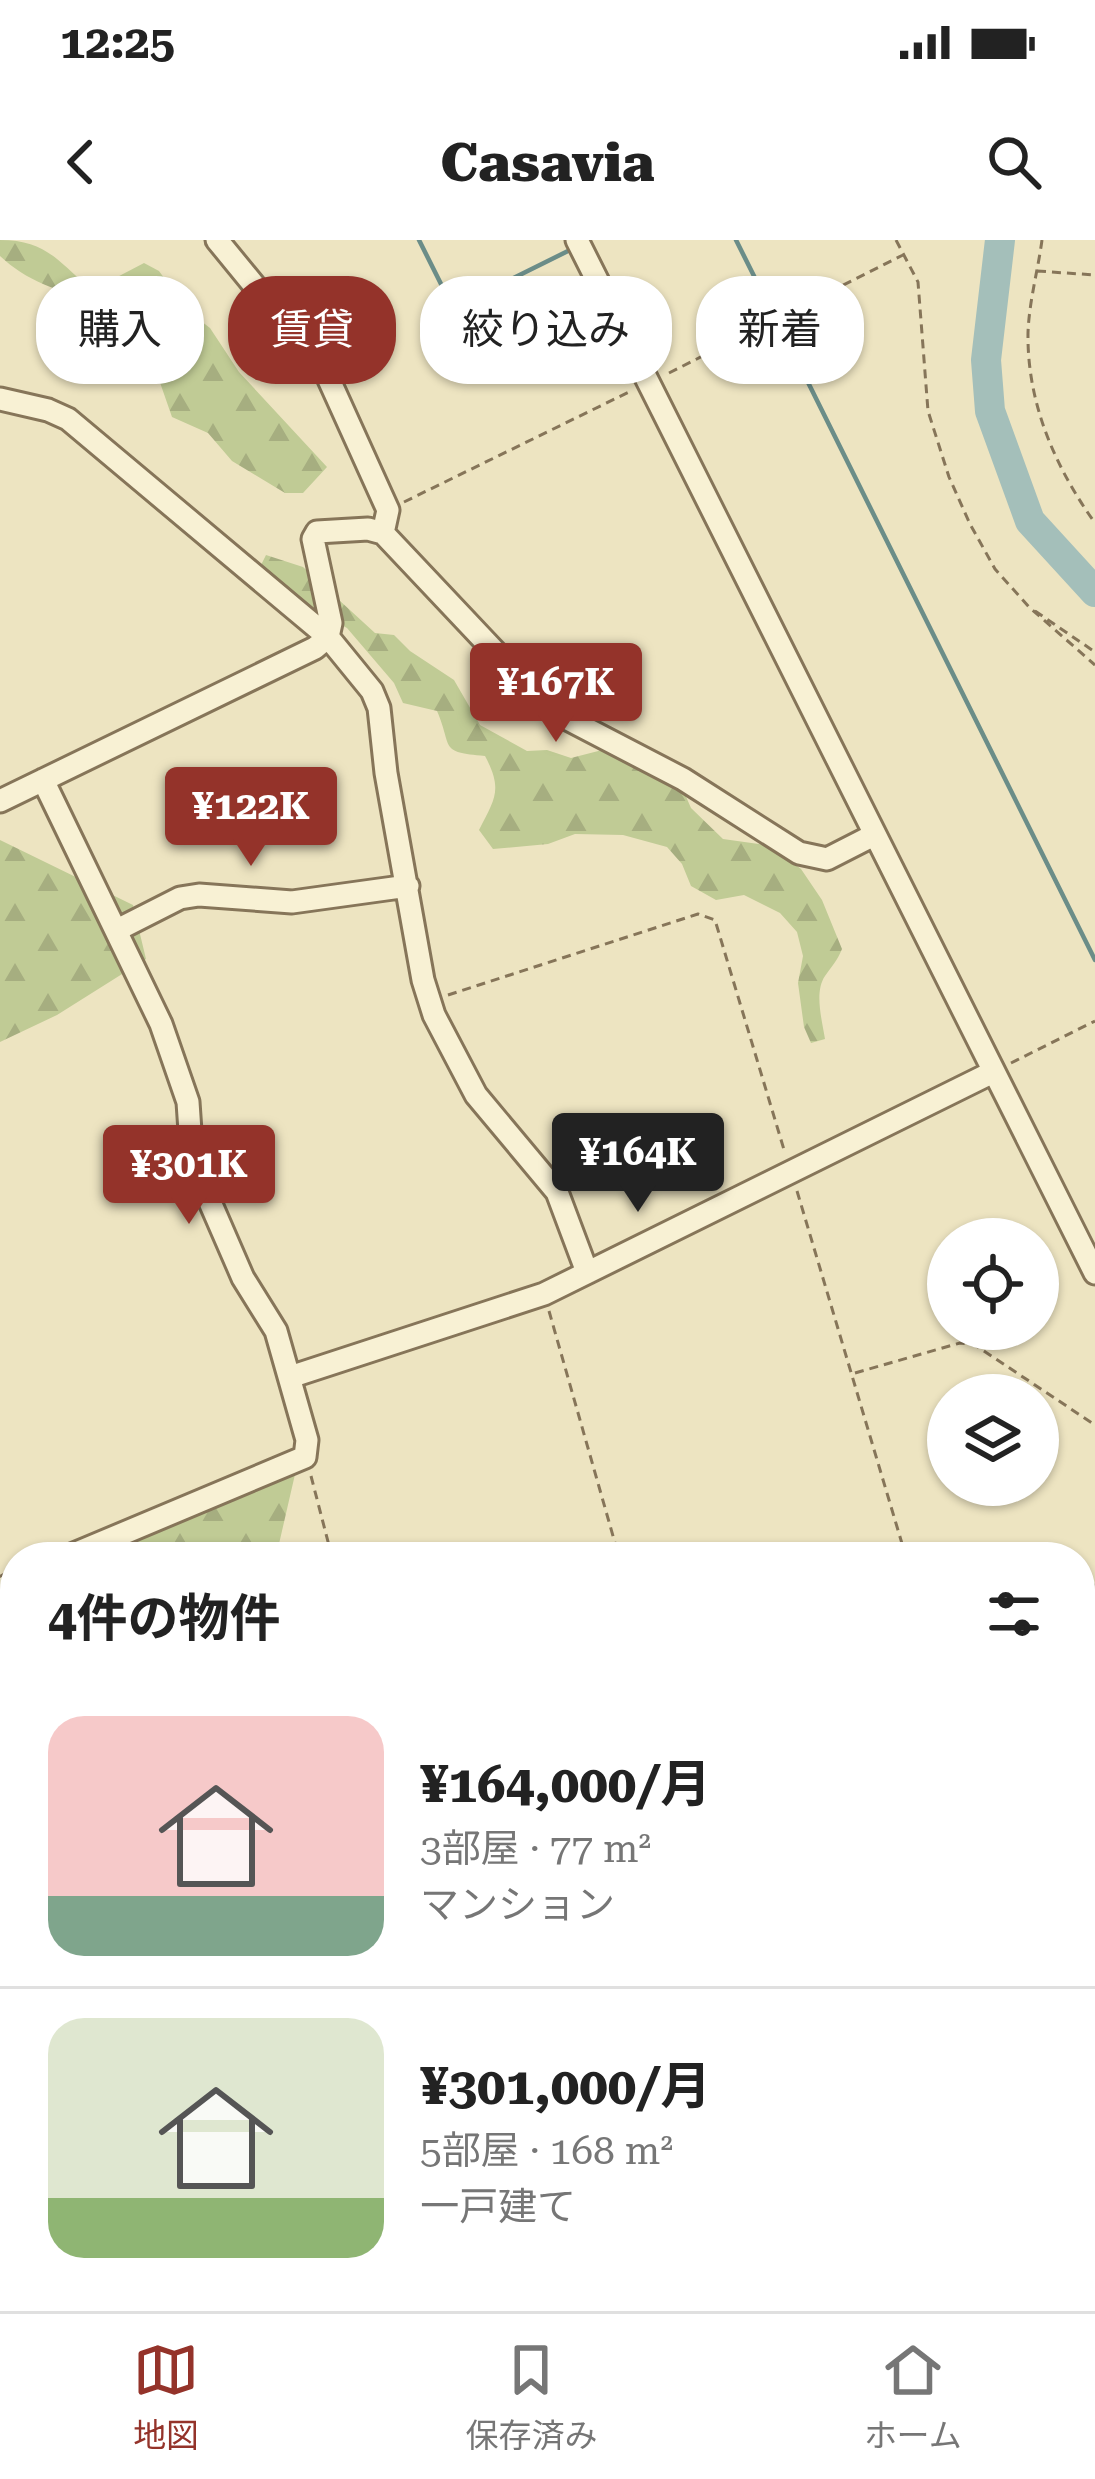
<!DOCTYPE html>
<html lang="ja">
<head>
<meta charset="utf-8">
<style>
	body { margin:0; font-family:"Roboto Serif","Noto Sans JP",serif; background:#f2f2f2; color:#222; height:100vh; display:flex; flex-direction:column; font-size:45px; white-space:nowrap }
	* { box-sizing:border-box; margin:0 }
	p { font-size:39px; color:#767676 }
	.icon { flex:none; width:66px; height:66px; fill:none; stroke:currentColor; stroke-width:2; stroke-linecap:round; stroke-linejoin:round }
	.map { position:relative; flex:1; overflow:hidden }
	.drawer { position:absolute; left:0px; top:1302px; width:1095px; height:771px; display:flex; flex-direction:column; background:#fff; border-radius:48px 48px 0 0; box-shadow:0 3px 9px #0004 }
	.drawer>* { flex:none }
	.guide { position:absolute; left:36px; top:36px; width:1023px; height:108px; display:flex; gap:24px }
	.controls { position:absolute; left:927px; top:978px; display:grid; gap:24px }
	.controls a { display:grid; place-items:center; width:132px; height:132px; border-radius:50%; background:#fff; box-shadow:0 3px 9px #0004; font-size:60px }
	.price { position:absolute; translate:-50% -102px; padding:0 27px; border-radius:12px; background:#94332a; color:#fff; font-size:39px; line-height:78px; filter:drop-shadow(0 3px 6px #0008) }
	.price::after { content:''; position:absolute; left:50%; top:72px; width:36px; height:27px; margin-left:-18px; background:inherit; clip-path:polygon(0 0,100% 0,50% 100%) }
	.price.current { background:#222; color:#fff }
	ul { padding:0; list-style:none }
	li { display:flex; align-items:center; gap:36px; height:300px; padding:0 48px }
	li+li { border-top:3px solid #e0e0e0 }
	li span { display:grid; place-items:center; flex:none; width:336px; height:240px; border-radius:36px; color:#555 }
	li>.icon { margin-inline-start:auto }
	span .icon { width:144px; height:144px; fill:#fffc; stroke-width:1 }
	li b { font-size:51px }
	h2 { display:flex; justify-content:space-between; align-items:center; height:144px; padding:0 48px; font-size:51px }
	.tag { padding:0 42px; border-radius:48px; background:#fff; box-shadow:0 3px 9px #0004; font-size:42px; line-height:108px }
	.tag.current { background:#94332a; color:#fff }
	.status { display:flex; justify-content:space-between; align-items:center; height:84px; padding:0 60px; background:#fff; direction:ltr }
	.status svg { height:33px; fill:currentColor }
	header { display:flex; justify-content:space-between; align-items:center; height:156px; padding:0 48px; background:#fff; font-size:54px; font-weight:800 }
	.tab-bar { display:flex; justify-content:space-around; align-items:center; height:168px; border-top:3px solid #e0e0e0; background:#fff; font-size:33px; color:#767676 }
	.tab-bar a { display:grid; justify-items:center; gap:6px }
	.tab-bar .current { color:#94332a }
	.map>svg:first-child { display:block }
</style>
</head>
<body>
<div class="status"><b>12:25</b><svg viewBox="0 0 49 12"><path d="M0 12V9h3v3zM5 12V6h3v6zM10 12V3h3v9zM15 12V0h3v12zM26 1h20v11H26zM47 4h2v5h-2z"/></svg></div>
<header><svg class="icon" aria-label="back" viewBox="0 0 24 24"><path d="M15 5l-7 7 7 7"/></svg>Casavia<svg class="icon" aria-label="search" viewBox="0 0 24 24"><circle cx="10" cy="10" r="6"/><path d="M15 15l6 6"/></svg></header>
<div class="map">
<svg width="1095" height="2071" viewBox="0 0 1095 2071">
	<defs>
		<pattern id="farmland-furrows" width="10" height="10" patternUnits="userSpaceOnUse" patternTransform="scale(3)"><rect width="10" height="10" fill="#e3dfaf"/><path d="M-1 1l2-2M0 10L10 0M9 11l2-2" fill="none" stroke="#c3c096"/></pattern>
		<pattern id="forest-firs" width="22" height="20" patternUnits="userSpaceOnUse" patternTransform="scale(3)"><rect width="22" height="20" fill="#c0cb95"/><path d="M5 1l3.5 6h-7zM16 11l3.5 6h-7z" fill="#a6ae80"/></pattern>
	</defs>
	<rect width="100%" height="100%" fill="#ede4c1"/>
	<!-- farmland -->
	<path fill="url(#farmland-furrows)" d="M0,1544L15,1552V2058H1080V1684L1095,1676V2071H0Z"/>
	<!-- forest -->
	<path fill="url(#forest-firs)" d="M0,0C43,0 56,18 87,46L102,45L144,23L159,31L188,71L210,88L239,132L327,227L303,253H285L232,221L208,193L172,177L149,111L153,91L140,63C123,56 111,62 94,59C60,53 25,40 0,16Z
		M266,315L303,327L375,393L394,395L410,411L454,440L480,485L527,511L547,510L571,518L610,508L680,543L691,568L723,599L772,606L801,629L822,660L842,709C837,721 832,726 825,736C814,752 822,780 825,799L811,803L804,787L798,743L803,716L797,692L780,673L744,655L716,660L691,646L682,624L667,607L623,595L575,594L548,604L493,609L479,590C495,558 503,550 485,516C438,512 453,508 437,471L403,463L394,443L347,388L297,361L261,325Z
		M0,600L133,665L146,719L57,775L0,802Z
		M296,1230L276,1317H86Z
		M15,1350V1481L0,1475V1358Z
		M1080,1538L1095,1548V1626L1080,1634Z"/>
	<g fill="none" stroke-linecap="round" stroke-linejoin="round">
		<!-- stream -->
		<path stroke="#6b8d88" stroke-width="4.5" d="M419,0L453,68L568,11
			M736,0L772,72
			M783,92L1095,720"/>
		<!-- canal -->
		<path stroke="#a4bfba" stroke-width="18" d="M0,1483L15,1489
			M1080,1641L1095,1633"/>
		<!-- river -->
		<path stroke="#a4bfba" stroke-width="30" d="M1000,0L986,120L990,171L1030,281L1095,352
			M0,1856L15,1857
			M417,2058L432,2071"/>
		<!-- minor casing -->
		<g stroke="#867559" stroke-width="27">
			<path id="minor" d="M217,0L326,133L388,270L383,293
				M577,0L1095,1033
				M0,159L48,170L68,179L328,397
				M328,397L331,383L313,299L317,292L368,289L383,293L517,435L560,475L683,539L799,613L827,619L874,595
				M43,540L161,784L188,862L191,906L200,939L243,1038L276,1091L307,1200L305,1217L67,1317
				M0,561L315,408L328,397L372,451L379,468L386,533L423,740L434,775L476,855L557,952L587,1032
				M117,690L180,658L199,655L292,662L408,646
				M290,1137L544,1054L993,832
				M0,1350L15,1342
				M0,1497L15,1502
				M0,1527L15,1534
				M1080,1664L1095,1655
				M747,2058V2071
				M1042,2058V2071
				M459,2071V2058"/>
		</g>
		<!-- path -->
		<path stroke="#867559" stroke-width="3" stroke-dasharray="9 6" stroke-linecap="butt" d="M896,0L918,42L928,171L949,237L970,284L995,329L1029,367L1095,425
			M1042,0C1038,30 1029,62 1028,93C1027,163 1055,227 1095,283
			M1037,31L1095,35
			M669,133L903,15
			M404,262L633,150
			M1035,371L1095,412
			M448,755L698,674L715,680L785,913
			M1011,823L1095,781
			M797,951L906,1317
			M549,1071L619,1317
			M855,1133L960,1103L975,1105L1095,1185
			M311,1236L332,1317
			M1080,1349L1095,1345
			M1080,1984H1095"/>
		<!-- minor -->
		<use href="#minor" stroke="#f8f1d4" stroke-width="21"/>
	</g>
</svg>
<div class="controls">
<a><svg class="icon" aria-label="locate" viewBox="0 0 24 24"><circle cx="12" cy="12" r="6"/><path d="M12 2v4M12 18v4M2 12h4M18 12h4"/></svg></a>
<a><svg class="icon" aria-label="layers" viewBox="0 0 24 24"><path d="M12 4l9 5-9 5-9-5zM3 14l9 5 9-5"/></svg></a>
</div>
<b class="price" style="left:556px;top:505px">¥167K</b>
<b class="price" style="left:251px;top:629px">¥122K</b>
<b class="price current" style="left:638px;top:975px">¥164K</b>
<b class="price" style="left:189px;top:987px">¥301K</b>
<div class="guide">
<a class="tag">購入</a>
<a class="tag current">賃貸</a>
<a class="tag">絞り込み</a>
<a class="tag">新着</a>
</div>
<section class="drawer">
<h2>4件の物件<svg class="icon" aria-label="filters" viewBox="0 0 24 24"><path d="M4 7h16M4 17h16"/><circle cx="9" cy="7" r="2"/><circle cx="15" cy="17" r="2"/></svg></h2>
<ul>
<li><span style="background:linear-gradient(#f6c9c9 75%,#7fa58c 0)"><svg class="icon" aria-label="home" viewBox="0 0 24 24"><path d="M3 11l9-7 9 7M6 9v11h12V9"/></svg></span><div><b>¥164,000/月</b><p>3部屋 · 77 m²</p><p>マンション</p></div></li>
<li><span style="background:linear-gradient(#dfe7d0 75%,#8fb573 0)"><svg class="icon" aria-label="home" viewBox="0 0 24 24"><path d="M3 11l9-7 9 7M6 9v11h12V9"/></svg></span><div><b>¥301,000/月</b><p>5部屋 · 168 m²</p><p>一戸建て</p></div></li>
</ul>
</section>
</div>
<nav class="tab-bar">
<a class="current"><svg class="icon" aria-label="map" viewBox="0 0 24 24"><path d="M3 6l6-2 6 2 6-2v14l-6 2-6-2-6 2zM9 4v14M15 6v14"/></svg>地図</a>
<a><svg class="icon" aria-label="saved" viewBox="0 0 24 24"><path d="M7 4h10v16l-5-4-5 4z"/></svg>保存済み</a>
<a><svg class="icon" aria-label="home" viewBox="0 0 24 24"><path d="M3 11l9-7 9 7M6 9v11h12V9"/></svg>ホーム</a>
</nav>
</body>
</html>
